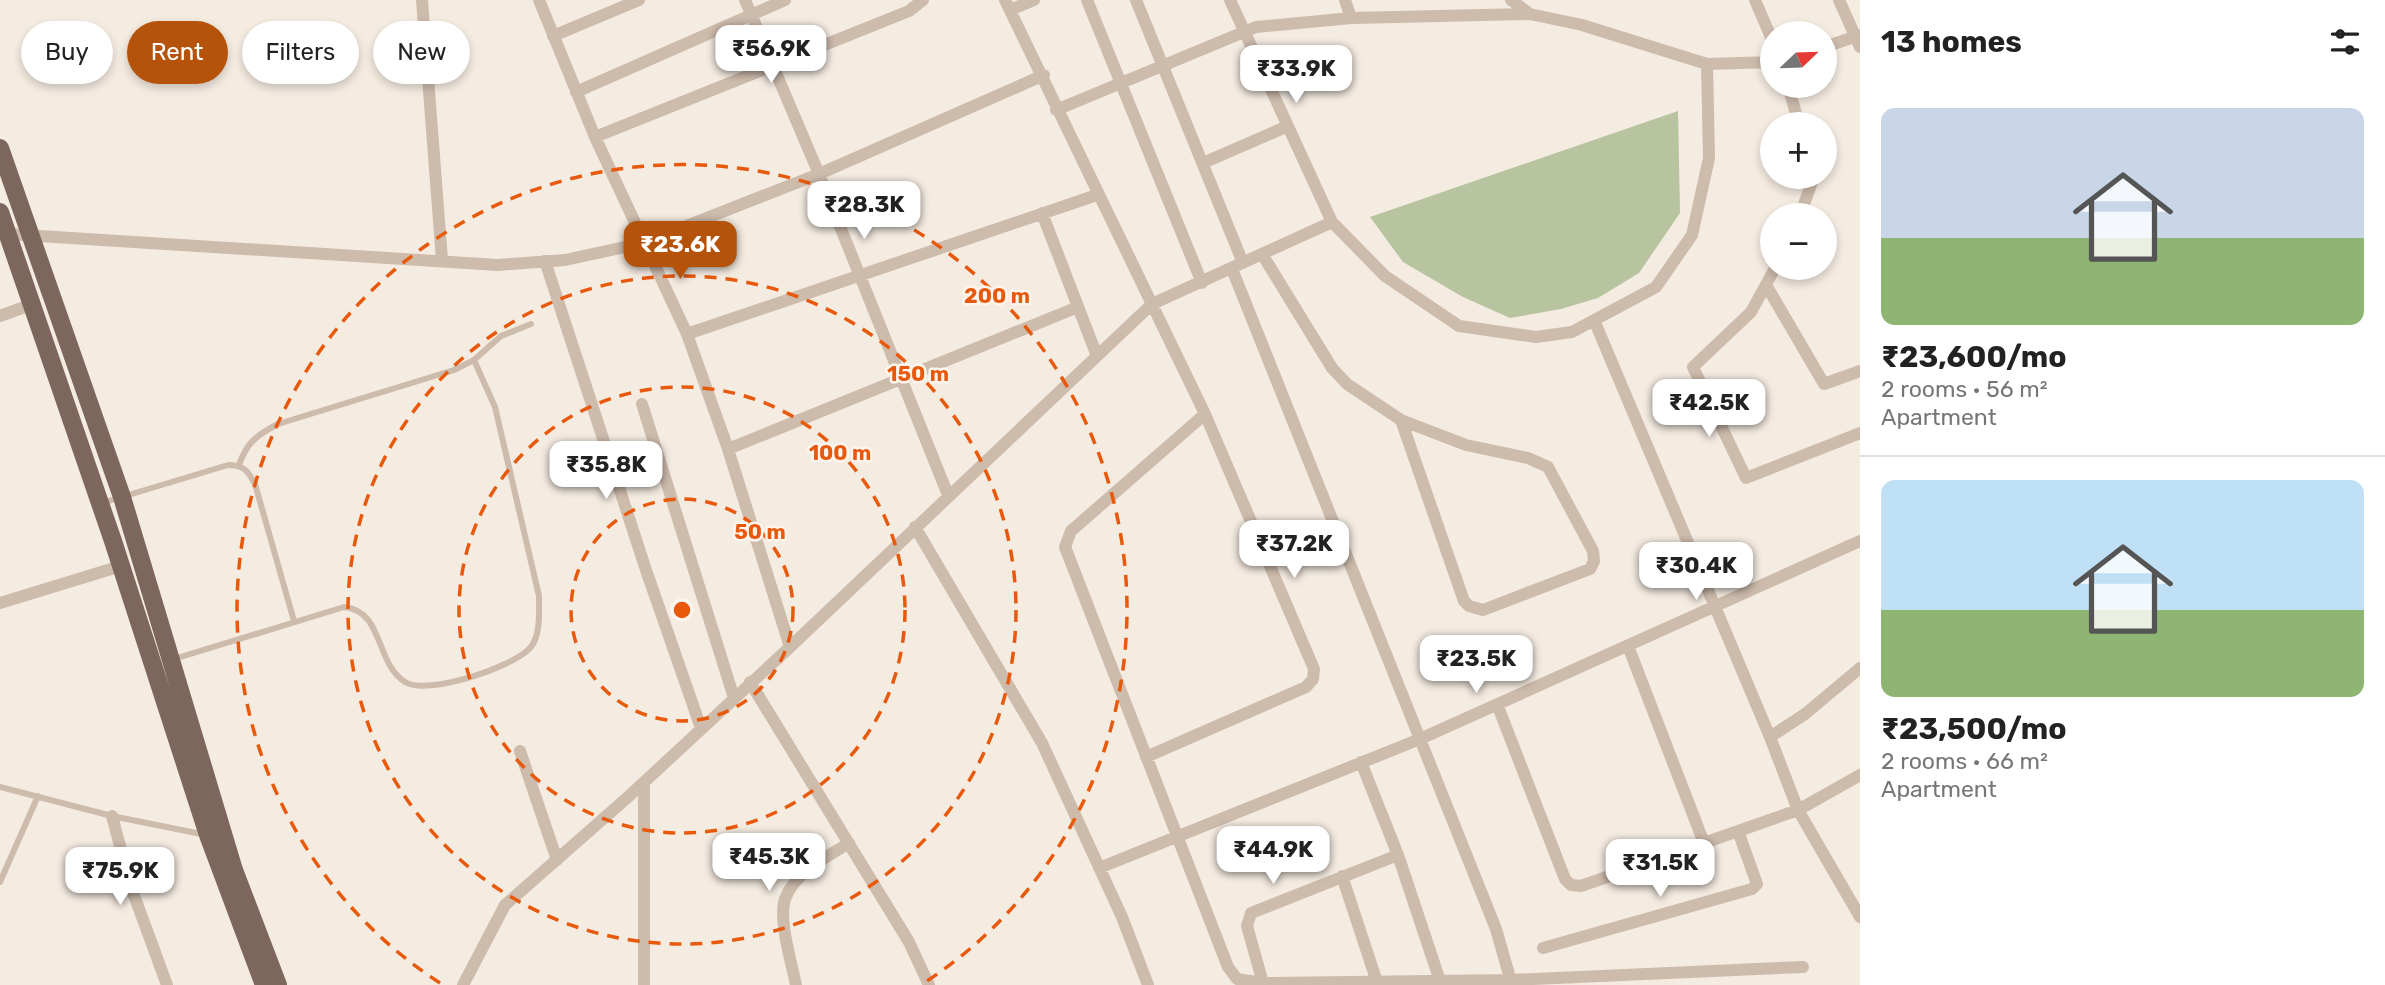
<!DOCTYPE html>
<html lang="en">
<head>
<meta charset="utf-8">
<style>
	body { margin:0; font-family:Rubik,sans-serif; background:#f6f6f6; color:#222; height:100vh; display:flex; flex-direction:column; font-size:26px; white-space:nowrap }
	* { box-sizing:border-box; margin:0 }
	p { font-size:23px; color:#767676 }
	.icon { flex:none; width:38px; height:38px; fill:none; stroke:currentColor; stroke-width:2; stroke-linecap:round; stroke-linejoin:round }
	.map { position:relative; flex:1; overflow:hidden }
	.details { display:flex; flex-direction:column; background:#fff; width:525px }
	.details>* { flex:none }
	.banner { position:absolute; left:21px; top:21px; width:665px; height:63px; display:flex; gap:14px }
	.needle { width:46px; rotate:67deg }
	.controls { position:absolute; left:1760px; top:21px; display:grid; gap:14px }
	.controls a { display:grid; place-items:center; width:77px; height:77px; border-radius:50%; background:#fff; box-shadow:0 4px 10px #0003; font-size:35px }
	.price { position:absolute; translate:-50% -60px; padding:0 16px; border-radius:14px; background:#fff; color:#222; font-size:23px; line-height:46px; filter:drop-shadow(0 2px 4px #0008) }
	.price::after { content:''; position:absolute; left:50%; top:42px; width:21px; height:16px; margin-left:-10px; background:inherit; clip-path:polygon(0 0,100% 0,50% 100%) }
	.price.selected { background:#b45309; color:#fff }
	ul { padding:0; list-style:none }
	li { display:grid; align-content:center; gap:14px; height:371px; padding:0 21px }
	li+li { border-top:2px solid #e0e0e0 }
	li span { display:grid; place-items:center; height:217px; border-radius:14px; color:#555 }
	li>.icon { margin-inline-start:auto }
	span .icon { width:126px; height:126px; fill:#fffc; stroke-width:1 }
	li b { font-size:30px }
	h2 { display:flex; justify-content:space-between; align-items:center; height:84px; padding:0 21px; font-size:30px }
	.tag { padding:0 24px; border-radius:32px; background:#fff; box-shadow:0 4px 10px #0003; font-size:24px; line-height:63px }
	.tag.selected { background:#b45309; color:#fff }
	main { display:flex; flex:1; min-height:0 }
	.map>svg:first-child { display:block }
</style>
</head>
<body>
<main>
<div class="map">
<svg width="1860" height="985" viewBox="0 0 1860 985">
	<rect width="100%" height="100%" fill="#f4ebe1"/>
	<!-- green -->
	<path fill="#b8c4a0" d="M1678,111L1680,213L1639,273L1598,298L1561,309L1510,318L1463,297L1403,262L1370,217Z"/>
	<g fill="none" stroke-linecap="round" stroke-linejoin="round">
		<!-- service -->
		<path stroke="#cdbbac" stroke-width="6" d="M239,465C247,442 257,435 278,424L454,370L474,360L501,336L531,324
			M102,503L228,465C244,465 248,471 255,484L294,621
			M174,659L344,607C384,611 375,663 405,682C428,696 513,667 530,648C541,636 539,611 539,596L495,407L474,360
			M0,787L112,816L206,835
			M0,882L38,796"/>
		<!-- minor -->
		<path stroke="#cdbbac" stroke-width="12" d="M422,0L442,260
			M539,0L595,137L687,334L728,449L790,647
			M745,0L819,174L948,495
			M1005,0L1205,414L1314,669L1313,679L1306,687L1146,757
			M1087,0L1202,283
			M1136,0L1243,263
			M1230,0L1332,222
			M1345,0L1351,18
			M1511,0L1530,14
			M1755,0L1773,42
			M1839,0L1860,47
			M1010,10L1034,0
			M553,36L639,0
			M1825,47L1860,35
			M1788,86L1799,124
			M576,92L785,0
			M1056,110L1256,27L1351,18L1530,14L1582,25L1707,64
			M595,137L909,11L923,0
			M1203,163L1288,126
			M1042,213L1097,356
			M1800,215L1814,177
			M8,234L498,265L565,260L643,243L819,174L1044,75
			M1262,254L1332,368L1347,384L1401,420L1466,445L1528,458L1548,467L1593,551L1594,561L1590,569L1483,610L1469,606L1464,601L1401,420
			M545,261L646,570L701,728
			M1775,268L1751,312L1693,367L1746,478L1860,433
			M1232,269L1496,929L1512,985
			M1766,285L1824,384L1860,371
			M0,316L33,304
			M1594,320L1770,737L1805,714L1860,668
			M687,334L1097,195
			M642,404L734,698
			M1205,414L1071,531L1065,547L1228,967L1237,979L1263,983L1511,980L1803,967
			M728,449L1078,307
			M915,527L1042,743L1122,917L1148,985
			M0,603L121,566
			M1628,646L1704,843
			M750,682L909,942L929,985
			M1497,704L1565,879L1571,885L1581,886L1798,810L1860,775
			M1770,737L1798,810L1860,917
			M520,751L557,860
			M1361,762L1398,855L1440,981
			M112,816L131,887L167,985
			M1099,868L1420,739L1860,541
			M1342,876L1377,982
			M1543,948L1752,889L1757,884L1738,831
			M1263,983L1247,926L1251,913L1398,855
			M463,985L505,905L628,797L790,647L1152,304L1332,222L1385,276L1459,326L1536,337L1572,332L1656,287L1692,235L1709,158L1707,64L1773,62
			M644,985V782
			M796,985C792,964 778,920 785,899C794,873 827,857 849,843"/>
		<!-- primary -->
		<path stroke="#7d675c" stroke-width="18" d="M0,148L122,497L234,870L278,985
			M0,212L113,541L208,835L264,985"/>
	</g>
	<!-- distance rings -->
	<g fill="none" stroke="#e8590c" stroke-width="3.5" stroke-dasharray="12 9">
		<circle cx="682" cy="610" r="111"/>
		<circle cx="682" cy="610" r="223"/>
		<circle cx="682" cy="610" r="334"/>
		<path d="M440 983A445 445 0 1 1 924 983"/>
	</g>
	<circle cx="682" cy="610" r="10" fill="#e8590c" stroke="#fbf5ee" stroke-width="3.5"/>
	<g font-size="21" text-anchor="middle" font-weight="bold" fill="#e8590c" stroke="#fbf5ee" stroke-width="5" stroke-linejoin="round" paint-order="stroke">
		<text x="997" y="303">200 m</text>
		<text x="918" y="381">150 m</text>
		<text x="840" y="460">100 m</text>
		<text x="760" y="539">50 m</text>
	</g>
</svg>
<div class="controls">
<a><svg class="needle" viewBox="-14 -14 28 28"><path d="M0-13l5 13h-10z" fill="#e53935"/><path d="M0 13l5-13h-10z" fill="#767676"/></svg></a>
<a>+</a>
<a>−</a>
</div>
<b class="price" style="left:771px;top:85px">₹56.9K</b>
<b class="price" style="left:1296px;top:105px">₹33.9K</b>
<b class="price" style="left:864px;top:241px">₹28.3K</b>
<b class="price selected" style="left:680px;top:281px">₹23.6K</b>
<b class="price" style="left:1709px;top:439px">₹42.5K</b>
<b class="price" style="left:606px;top:501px">₹35.8K</b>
<b class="price" style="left:1294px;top:580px">₹37.2K</b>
<b class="price" style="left:1696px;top:602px">₹30.4K</b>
<b class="price" style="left:1476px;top:695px">₹23.5K</b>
<b class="price" style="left:1273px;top:886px">₹44.9K</b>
<b class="price" style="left:769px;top:893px">₹45.3K</b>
<b class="price" style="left:1660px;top:899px">₹31.5K</b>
<b class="price" style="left:120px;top:907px">₹75.9K</b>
<div class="banner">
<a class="tag">Buy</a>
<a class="tag selected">Rent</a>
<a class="tag">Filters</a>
<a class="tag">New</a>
</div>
</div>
<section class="details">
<h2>13 homes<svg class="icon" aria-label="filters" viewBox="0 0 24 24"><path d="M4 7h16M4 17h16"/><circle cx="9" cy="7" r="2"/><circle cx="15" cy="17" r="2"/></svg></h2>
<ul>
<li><span style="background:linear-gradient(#c9d6e8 60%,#8fb573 0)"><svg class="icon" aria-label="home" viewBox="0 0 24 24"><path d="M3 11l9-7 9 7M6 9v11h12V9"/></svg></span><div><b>₹23,600/mo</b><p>2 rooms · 56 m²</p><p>Apartment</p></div></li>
<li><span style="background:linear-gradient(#bfe0f5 60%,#8fb573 0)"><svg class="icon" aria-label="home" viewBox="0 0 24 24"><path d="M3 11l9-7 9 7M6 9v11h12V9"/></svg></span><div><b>₹23,500/mo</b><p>2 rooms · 66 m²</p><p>Apartment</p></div></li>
</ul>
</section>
</main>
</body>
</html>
